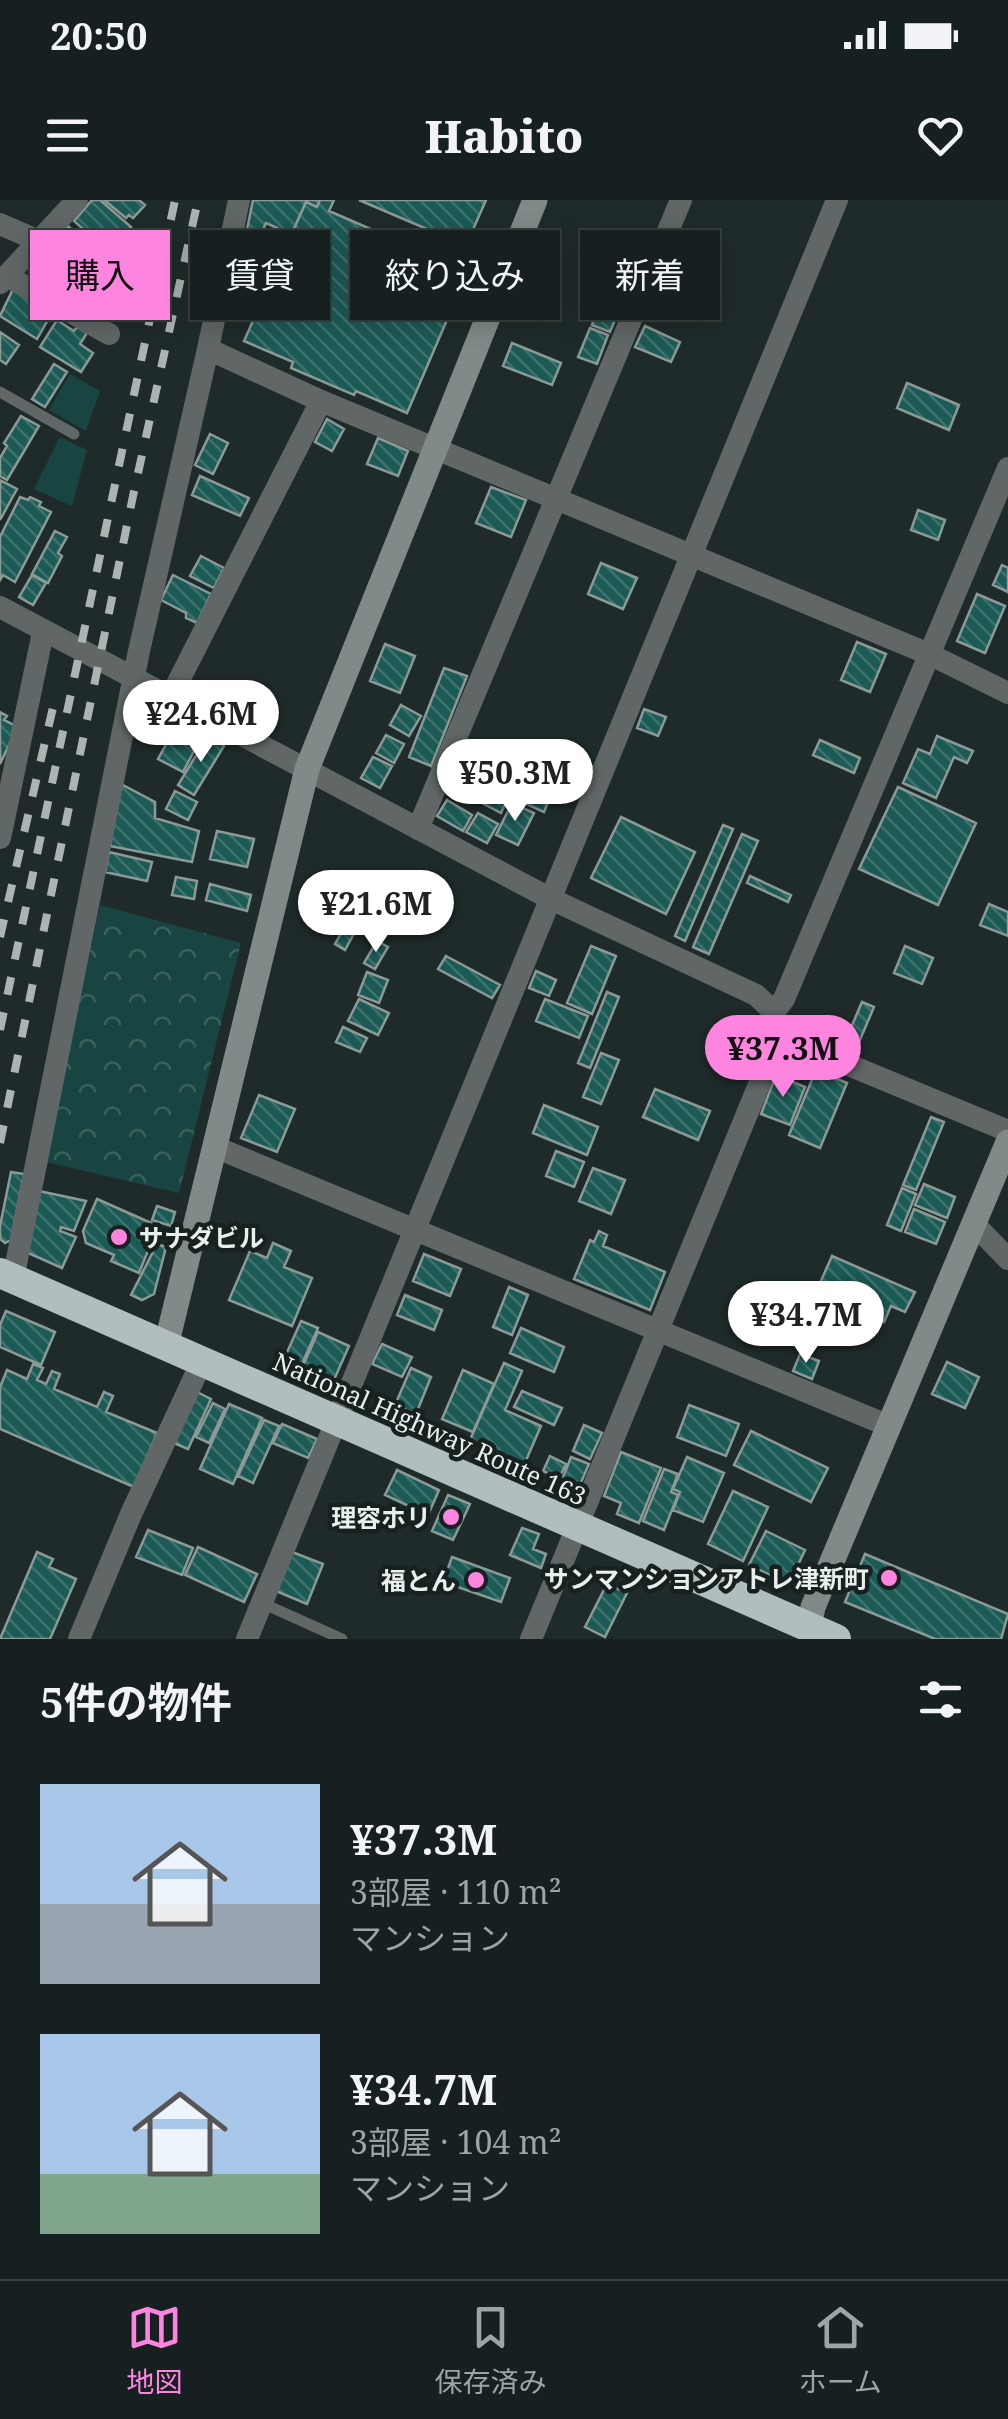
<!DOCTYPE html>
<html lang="ja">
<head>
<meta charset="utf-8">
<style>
	body { margin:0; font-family:"Noto Serif","Noto Sans JP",serif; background:#202829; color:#f1f3f6; height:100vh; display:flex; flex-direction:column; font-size:38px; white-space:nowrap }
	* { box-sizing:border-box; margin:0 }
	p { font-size:32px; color:#9ea3a5 }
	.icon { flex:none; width:55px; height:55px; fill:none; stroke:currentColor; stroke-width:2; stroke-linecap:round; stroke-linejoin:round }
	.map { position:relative; height:1439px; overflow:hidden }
	.details { display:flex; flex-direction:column; background:#172020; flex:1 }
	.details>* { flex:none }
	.top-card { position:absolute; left:30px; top:30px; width:950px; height:90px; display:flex; gap:20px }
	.price { position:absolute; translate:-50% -85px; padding:0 22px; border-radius:35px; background:#fff; color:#222; font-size:32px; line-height:65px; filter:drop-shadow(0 2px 5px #0008) }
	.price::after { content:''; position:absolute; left:50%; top:60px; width:30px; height:22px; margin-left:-15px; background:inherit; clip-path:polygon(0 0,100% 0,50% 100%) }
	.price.on { background:#fe85df; color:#111 }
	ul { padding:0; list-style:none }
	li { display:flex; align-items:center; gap:30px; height:250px; padding:0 40px }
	li span { display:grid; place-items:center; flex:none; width:280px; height:200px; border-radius:0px; color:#555 }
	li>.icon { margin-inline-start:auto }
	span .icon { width:120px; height:120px; fill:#fffc; stroke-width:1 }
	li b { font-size:42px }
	h2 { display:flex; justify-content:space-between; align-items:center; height:120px; padding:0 40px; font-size:42px }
	.pill { padding:0 35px; border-radius:0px; background:#172020; box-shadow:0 5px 25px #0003,0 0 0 2px #363e3e; font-size:35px; line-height:90px }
	.pill.on { background:#fe85df; color:#111 }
	.status { display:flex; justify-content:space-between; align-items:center; height:70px; padding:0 50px; background:#172020; direction:ltr }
	.status svg { height:28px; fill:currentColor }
	header { display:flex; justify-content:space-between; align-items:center; height:130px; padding:0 40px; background:#172020; font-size:45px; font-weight:800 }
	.tab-bar { display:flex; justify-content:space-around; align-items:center; height:140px; border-top:2px solid #363e3e; background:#172020; font-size:28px; color:#9ea3a5 }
	.tab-bar a { display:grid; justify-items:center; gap:5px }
	.tab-bar .on { color:#fe85df }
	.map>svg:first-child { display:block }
</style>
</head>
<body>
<div class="status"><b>20:50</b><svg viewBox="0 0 49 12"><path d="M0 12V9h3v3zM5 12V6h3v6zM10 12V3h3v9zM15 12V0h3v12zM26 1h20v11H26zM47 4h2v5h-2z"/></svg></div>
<header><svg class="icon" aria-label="menu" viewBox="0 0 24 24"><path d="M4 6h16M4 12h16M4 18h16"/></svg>Habito<svg class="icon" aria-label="heart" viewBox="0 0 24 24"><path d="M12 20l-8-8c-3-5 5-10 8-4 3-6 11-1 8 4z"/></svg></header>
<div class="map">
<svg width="1008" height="1439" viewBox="0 0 1008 1439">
	<defs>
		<pattern id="park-crowns" width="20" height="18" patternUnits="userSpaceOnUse" patternTransform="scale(2.5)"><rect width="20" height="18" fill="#184541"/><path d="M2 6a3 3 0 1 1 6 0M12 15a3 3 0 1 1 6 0" fill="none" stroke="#3a605d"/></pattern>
		<pattern id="building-back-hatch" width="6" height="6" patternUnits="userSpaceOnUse" patternTransform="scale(2.5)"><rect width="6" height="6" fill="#1c5a55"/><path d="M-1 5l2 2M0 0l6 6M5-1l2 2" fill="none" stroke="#3d726e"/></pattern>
	</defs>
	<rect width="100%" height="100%" fill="#1f2b2a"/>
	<!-- grass -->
	<path fill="#184541" d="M70,174L100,191L86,231L49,210Z
		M60,237L87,250L72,306L34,289Z"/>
	<!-- park -->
	<path fill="url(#park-crowns)" d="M100,705L241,743L179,993L46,962Z"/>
	<!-- building -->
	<path fill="url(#building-back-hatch)" stroke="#8b9997" stroke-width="2.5" d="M92,0H100L131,27L124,36L133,44L118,60L74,21Z
		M104,0H139L145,5L133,18L129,15L126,18Z
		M253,0H320L317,7L306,2L264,94L251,89L277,28L266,23L251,57L242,54Z
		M320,0H334L329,11L438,58L448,38L359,0H486L457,66L468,71L407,213L356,191L354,195L291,168L293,162L244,141L306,2L317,7Z
		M68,26L80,38L67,51L55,40Z
		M51,46L74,62L53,91L30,74Z
		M104,78L120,91L113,100L118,104L101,125L80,108Z
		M14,87L53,111L37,139L0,116Z
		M600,103L619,110L610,132L592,125Z
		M57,120L74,131L77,127L87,133L80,144L93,153L81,172L40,147Z
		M645,126L680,142L671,162L635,147Z
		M590,128L608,135L597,164L578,157Z
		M0,132L19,145L6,164L0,160Z
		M512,143L561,163L552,185L503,166Z
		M54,164L67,172L45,207L32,199Z
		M907,183L959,205L949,230L897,208Z
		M21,216L39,226L7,280L0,276V258L7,246L4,243Z
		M327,219L344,229L332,251L315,242Z
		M210,234L228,243L213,274L195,265Z
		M378,238L408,251L398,276L367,264Z
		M200,276L249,298L240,316L192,295Z
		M0,280L17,289L0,320Z
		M491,287L526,300L511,337L476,323Z
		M20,297L28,300L30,297L41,302L39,306L51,312L15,382L3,375L0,380V337Z
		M918,310L945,320L938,340L911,330Z
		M55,331L67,337L58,353L62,356L48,383L32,374Z
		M201,356L224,368L214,388L190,376Z
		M601,363L637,378L623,409L588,394Z
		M1002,365L1008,368V392L993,385Z
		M32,375L46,383L33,405L19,397Z
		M173,375L211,394L197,423L186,418V413L161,400Z
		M977,394L1005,406L985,453L957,441Z
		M857,442L886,454L870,492L841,480Z
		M385,444L415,456L400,493L370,481Z
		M444,468L467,476L431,566L409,557Z
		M401,505L421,516L409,536L390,525Z
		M138,508L165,518L156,543L129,533Z
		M644,509L666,517L658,536L637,528Z
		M0,512L7,516L4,520L14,525L11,541L0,564Z
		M179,521L203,534L183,572L158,559Z
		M386,535L404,544L394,563L376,553Z
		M208,536L224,546L194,595L178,585Z
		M937,536L973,551L967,563L954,557L936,598L903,583L918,549L930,554Z
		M820,540L860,558L854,573L813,555Z
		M559,553L593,567L585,585L552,571Z
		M373,557L392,566L380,588L361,578Z
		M505,571L520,577L512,594L497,587Z
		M121,584L155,602V618L199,631L192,662L110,646Z
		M519,586L549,600L544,612L513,598Z
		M898,587L976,623L938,705L859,669Z
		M488,590L507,600L501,613L482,603Z
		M175,591L197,602L188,620L166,609Z
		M447,600L472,615L463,631L437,616Z
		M512,603L534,613L518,645L496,635Z
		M478,613L498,624L487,643L466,632Z
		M621,617L695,652L666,714L591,678Z
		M723,625L733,629L685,741L675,736Z
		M217,631L254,639L247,667L210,659Z
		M742,634L758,641L709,754L693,747Z
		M109,652L152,662L147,681L105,672Z
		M750,676L791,695L788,702L747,683Z
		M176,677L197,681L194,699L172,695Z
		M210,684L251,695L247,711L206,700Z
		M989,704L1008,712V736L980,725Z
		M347,723L357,728L345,750L335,744Z
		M377,741L388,747L375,769L364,763Z
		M591,746L616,756L592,814L567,803Z
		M905,746L933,758L922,784L894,773Z
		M446,756L500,785L492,798L438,769Z
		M536,771L556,780L549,796L529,788Z
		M367,772L388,780L379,803L358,795Z
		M607,792L619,797L590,868L578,863Z
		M359,799L389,813L378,835L348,821Z
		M545,799L588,816L579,838L536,821Z
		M862,802L874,807L856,849L844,844Z
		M343,827L367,838L360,852L336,842Z
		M601,853L619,860L601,904L583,897Z
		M816,870L847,883L820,948L789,935Z
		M776,875L805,887L790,925L761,914Z
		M655,889L710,911L698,940L643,917Z
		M259,895L295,909L277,952L241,938Z
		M544,905L598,927L587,955L533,933Z
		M931,917L944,922L916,990L903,985Z
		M556,951L584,962L574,987L546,976Z
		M593,968L625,980L611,1014L579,1001Z
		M11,972L24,974L11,1040L5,1043L0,1039V1026Z
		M924,984L955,997L947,1018L915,1005Z
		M902,988L916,994L901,1031L887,1025Z
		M39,991L86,1001L74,1031L61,1027L60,1031L76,1037L62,1068L26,1052Z
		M97,999L158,1026L139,1073L111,1061L114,1055L86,1043L83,1031Z
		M157,1006L175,1012L171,1026L152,1020Z
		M914,1009L945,1022L936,1044L905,1032Z
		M599,1031L607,1035L603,1046L665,1072L650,1110L574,1079L590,1040L594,1042Z
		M273,1043L291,1051L284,1067L312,1078L292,1126L229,1100L250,1051L267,1058Z
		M157,1044L166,1047L154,1094L142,1100L131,1095Z
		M424,1054L461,1069L450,1096L413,1081Z
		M832,1056L915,1092L905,1112L891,1106L884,1122L816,1092Z
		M509,1087L528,1095L512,1135L493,1127Z
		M405,1095L442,1110L434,1130L397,1115Z
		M6,1111L55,1132L41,1165L0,1147V1125Z
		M301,1121L318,1128L301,1166L284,1159Z
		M521,1128L564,1147L554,1172L510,1153Z
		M318,1132L349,1146L333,1182L302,1168Z
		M382,1144L412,1157L402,1177L372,1164Z
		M800,1154L819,1161L812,1179L793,1171Z
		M947,1162L979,1177L965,1208L932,1194Z
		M504,1163L522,1171L505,1210L541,1226L524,1265L470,1240Z
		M33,1164L43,1168L37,1180L46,1184L52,1171L60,1174L54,1189L97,1207L104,1192L113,1196L106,1212L157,1233L134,1287L0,1229V1187L7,1170L27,1179Z
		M411,1168L431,1177L416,1214L395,1205Z
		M463,1170L494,1184L473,1232L442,1219Z
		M191,1189L211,1199L188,1249L167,1240Z
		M522,1191L562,1208L554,1225L514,1207Z
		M213,1203L225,1209L209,1243L196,1237Z
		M229,1204L262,1218L233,1284L200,1269Z
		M689,1205L739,1224L726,1256L677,1237Z
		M264,1220L279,1226L253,1283L238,1276Z
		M282,1224L317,1239L308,1258L273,1243Z
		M584,1225L602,1233L590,1259L573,1251Z
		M751,1231L828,1268L811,1302L734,1265Z
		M621,1252L661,1268L639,1323L617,1314L621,1303L604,1296Z
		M550,1256L566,1264L559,1278L543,1271Z
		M571,1257L589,1264L579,1287L562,1280Z
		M687,1257L724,1273L703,1322L673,1310L680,1292L673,1289Z
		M664,1269L678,1274L671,1292L678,1295L664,1330L643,1321Z
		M397,1270L439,1290L428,1315L385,1295Z
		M733,1291L768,1307L743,1361L708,1344Z
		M448,1295L470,1304L453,1340L432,1331Z
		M522,1328L539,1334L533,1349L546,1354L541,1368L510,1355Z
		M148,1330L193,1348L182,1375L136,1357Z
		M766,1331L805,1350L789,1384L749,1365Z
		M198,1347L257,1374L244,1402L185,1375Z
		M37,1352L53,1359L49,1367L76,1379L50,1439H0Z
		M292,1352L323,1364L307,1404L276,1391Z
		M865,1354L1008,1414L1001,1439H935L845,1402Z
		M452,1357L510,1378L501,1402L443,1382Z
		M607,1384L627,1393L605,1437L585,1427Z"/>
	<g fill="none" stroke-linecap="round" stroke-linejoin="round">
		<!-- lane -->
		<path stroke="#616766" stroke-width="11" d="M0,192L74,234
			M262,1403L342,1439"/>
		<!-- street -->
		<path stroke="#616766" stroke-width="22" d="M239,0L208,149L321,201L931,455L1008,493
			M0,24L39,41
			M7,76L109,134
			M0,83L77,0
			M0,407L551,699L756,795L774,812L779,836L531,1439
			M171,496L321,201
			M0,601L7,605L0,638
			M7,605L43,432
			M418,629L681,0
			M774,812L784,799L1008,268
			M779,836L1008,931
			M215,947L889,1226
			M974,1024L1008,1059
			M13,1079L139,451L208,149
			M79,1439L131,1314L202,1161
			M247,1439L837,0"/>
		<!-- secondary -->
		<path stroke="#818a89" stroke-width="25" d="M166,1146L307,569L535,0
			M809,1427L813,1407L1008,942"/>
		<!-- highway -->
		<path stroke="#b0bebd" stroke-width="30" d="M0,1073L836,1439"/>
		<!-- rail -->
		<path stroke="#abb4b3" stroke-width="8" stroke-dasharray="18 18" stroke-linecap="butt" d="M0,737L54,503
			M0,830L175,0
			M0,943L133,296L198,0"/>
	</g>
	<!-- markers -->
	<g fill="#fe85df" stroke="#162120" stroke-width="4">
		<circle cx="119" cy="1037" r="10"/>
		<circle cx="451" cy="1317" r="10"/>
		<circle cx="889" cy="1378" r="10"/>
		<circle cx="476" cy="1380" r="10"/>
	</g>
	<g text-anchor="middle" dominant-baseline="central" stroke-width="9" stroke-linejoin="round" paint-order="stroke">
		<!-- poi labels -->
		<g font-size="25" font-weight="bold" fill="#e8efee" stroke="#162120" text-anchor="end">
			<text x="139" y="1037" text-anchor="start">サナダビル</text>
			<text x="431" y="1317">理容ホリ</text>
			<text x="869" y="1378">サンマンションアトレ津新町</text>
			<text x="456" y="1380">福とん</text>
		</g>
		<!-- street labels -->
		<g font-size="25" fill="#e8efee" stroke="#162120">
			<text transform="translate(430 1228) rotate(24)">National Highway Route 163</text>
		</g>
	</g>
</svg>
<b class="price" style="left:201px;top:565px">¥24.6M</b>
<b class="price" style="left:515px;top:624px">¥50.3M</b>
<b class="price" style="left:376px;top:755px">¥21.6M</b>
<b class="price on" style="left:783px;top:900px">¥37.3M</b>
<b class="price" style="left:806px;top:1166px">¥34.7M</b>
<div class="top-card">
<a class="pill on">購入</a>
<a class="pill">賃貸</a>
<a class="pill">絞り込み</a>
<a class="pill">新着</a>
</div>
</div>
<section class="details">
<h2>5件の物件<svg class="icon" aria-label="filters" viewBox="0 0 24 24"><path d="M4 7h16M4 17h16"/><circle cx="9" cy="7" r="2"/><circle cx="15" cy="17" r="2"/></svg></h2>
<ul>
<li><span style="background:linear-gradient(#a9c7e8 60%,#9aa5b1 0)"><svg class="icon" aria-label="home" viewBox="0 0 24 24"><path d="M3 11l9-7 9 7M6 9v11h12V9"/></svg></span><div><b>¥37.3M</b><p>3部屋 · 110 m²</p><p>マンション</p></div></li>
<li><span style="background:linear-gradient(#a9c7e8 70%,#7fa58c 0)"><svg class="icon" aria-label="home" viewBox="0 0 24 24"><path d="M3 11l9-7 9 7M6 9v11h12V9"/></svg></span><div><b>¥34.7M</b><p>3部屋 · 104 m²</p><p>マンション</p></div></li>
</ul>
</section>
<nav class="tab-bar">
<a class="on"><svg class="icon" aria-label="map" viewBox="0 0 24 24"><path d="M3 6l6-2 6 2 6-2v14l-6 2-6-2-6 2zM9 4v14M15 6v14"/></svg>地図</a>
<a><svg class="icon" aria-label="saved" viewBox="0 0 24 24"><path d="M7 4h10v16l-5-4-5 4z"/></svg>保存済み</a>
<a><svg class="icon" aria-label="home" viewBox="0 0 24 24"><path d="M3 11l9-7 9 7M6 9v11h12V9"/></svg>ホーム</a>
</nav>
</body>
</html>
